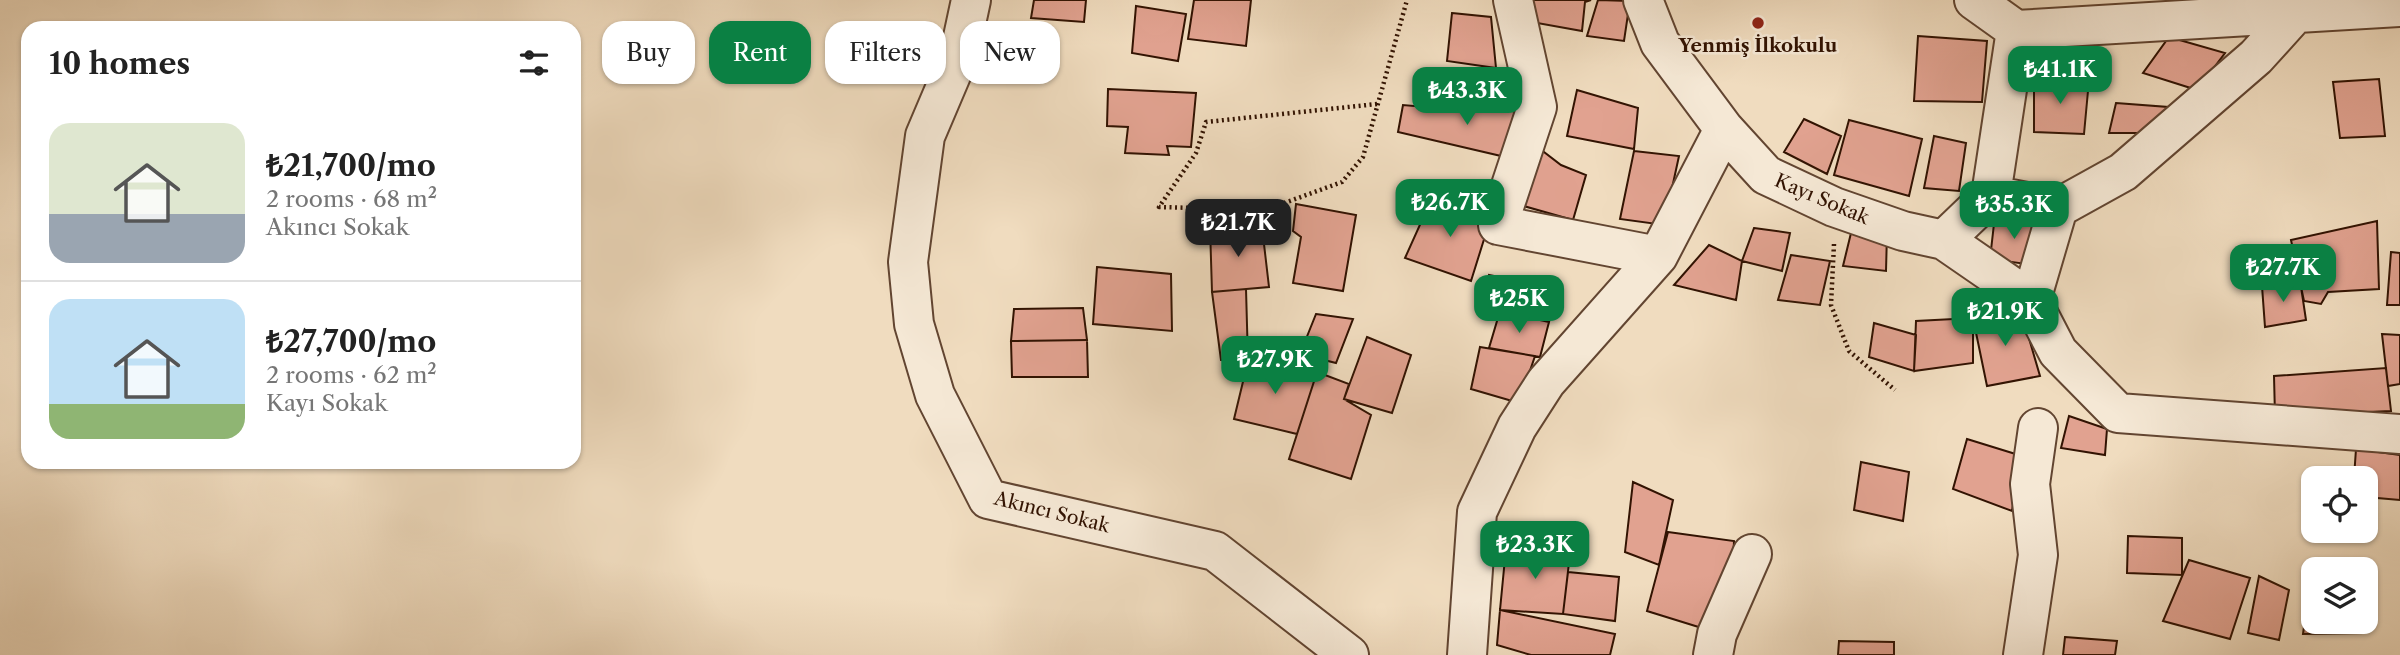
<!DOCTYPE html>
<html lang="en">
<head>
<meta charset="utf-8">
<style>
	body { margin:0; font-family:"Libre Caslon Text",serif; background:#f6f6f6; color:#222; height:100vh; display:flex; flex-direction:column; font-size:26px; white-space:nowrap }
	* { box-sizing:border-box; margin:0 }
	p { font-size:23px; color:#767676 }
	.icon { flex:none; width:38px; height:38px; fill:none; stroke:currentColor; stroke-width:2; stroke-linecap:round; stroke-linejoin:round }
	.map { position:relative; flex:1; overflow:hidden }
	.side { position:absolute; left:21px; top:21px; width:560px; height:448px; display:flex; flex-direction:column; background:#fff; border-radius:21px; box-shadow:0 2px 5px #0004 }
	.side>* { flex:none }
	.guide { position:absolute; left:602px; top:21px; width:665px; height:63px; display:flex; gap:14px }
	.buttons { position:absolute; left:2301px; top:466px; display:grid; gap:14px }
	.buttons a { display:grid; place-items:center; width:77px; height:77px; border-radius:14px; background:#fff; box-shadow:0 2px 5px #0004; font-size:35px }
	.price { position:absolute; translate:-50% -60px; padding:0 16px; border-radius:14px; background:#0b8043; color:#fff; font-size:23px; line-height:46px; filter:drop-shadow(0 2px 4px #0008) }
	.price::after { content:''; position:absolute; left:50%; top:42px; width:21px; height:16px; margin-left:-10px; background:inherit; clip-path:polygon(0 0,100% 0,50% 100%) }
	.price.selected { background:#222; color:#fff }
	ul { padding:0; list-style:none }
	li { display:flex; align-items:center; gap:21px; height:175px; padding:0 28px }
	li+li { border-top:2px solid #e0e0e0 }
	li span { display:grid; place-items:center; flex:none; width:196px; height:140px; border-radius:21px; color:#555 }
	li>.icon { margin-inline-start:auto }
	span .icon { width:84px; height:84px; fill:#fffc; stroke-width:1 }
	li b { font-size:30px }
	h2 { display:flex; justify-content:space-between; align-items:center; height:84px; padding:0 28px; font-size:30px }
	.pill { padding:0 24px; border-radius:21px; background:#fff; box-shadow:0 2px 5px #0004; font-size:24px; line-height:63px }
	.pill.selected { background:#0b8043; color:#fff }
	.map>svg:first-child { display:block }
</style>
</head>
<body>
<div class="map">
<svg width="2400" height="655" viewBox="0 0 2400 655">
	<rect width="100%" height="100%" fill="#f0dcbf"/>
	<filter id="stains"><feTurbulence type="fractalNoise" baseFrequency=".00286" numOctaves="4"/><feColorMatrix values="0 0 0 0 .2 0 0 0 0 .09 0 0 0 0 .02 0 0 0 .5 -.17"/></filter>
	<radialGradient id="worn" r=".72"><stop offset=".6" stop-color="#630" stop-opacity="0"/><stop offset="1" stop-color="#630" stop-opacity=".3"/></radialGradient>
	<!-- building -->
	<path fill="#e1a290" stroke="#321302" stroke-width="2" d="M1034,0H1086L1084,22L1031,18Z
		M1194,0H1251L1246,46L1188,39Z
		M1528,0H1591L1585,2L1582,31L1526,21Z
		M1598,0L1630,1L1624,41L1587,36Z
		M1136,6L1186,14L1178,61L1132,53Z
		M1452,13L1491,17L1496,68L1447,61Z
		M1918,36L1987,41L1982,102L1914,101Z
		M2169,37L2225,53L2197,90L2143,73Z
		M2034,78L2089,80L2084,134L2034,132Z
		M2379,79L2385,136L2340,138L2333,82Z
		M1108,89L1196,93L1191,147L1167,146L1169,155L1125,153L1128,127L1107,126Z
		M1577,90L1638,108L1634,149L1567,136Z
		M1463,98L1527,115L1514,159L1398,132L1403,105L1460,110Z
		M2116,103L2168,107L2162,133H2109Z
		M1804,119L1841,136L1827,174L1784,152Z
		M1849,120L1922,139L1909,196L1834,175Z
		M1934,136L1966,143L1959,191L1924,188Z
		M1531,142L1561,165L1586,175L1573,220L1513,203Z
		M1634,151L1679,156L1664,225L1620,219Z
		M1432,198L1491,217L1471,281L1405,258Z
		M1296,204L1356,215L1343,291L1293,283L1301,237L1293,231Z
		M1995,215L2040,226L2033,265L1990,259Z
		M2377,221L2379,289L2328,292L2321,304L2304,301L2291,240Z
		M1210,227H1262L1269,287L1212,292Z
		M1754,228L1790,233L1782,271L1742,261Z
		M1851,233H1887L1886,271L1843,266Z
		M1709,245L1742,261L1736,300L1674,285Z
		M2391,252L2400,253V305H2387Z
		M1791,255L1830,261L1820,305L1778,300Z
		M1097,267L1171,274L1172,331L1093,324Z
		M1489,275L1555,288L1549,322L1480,306Z
		M2300,280L2306,320L2265,327L2262,286Z
		M1246,289L1248,361L1221,360L1212,292Z
		M1083,308L1087,340L1011,341L1014,309Z
		M1500,311L1549,322L1540,357L1489,348Z
		M2021,311L2040,376L1987,386L1973,318Z
		M1316,314L1353,319L1336,363L1300,354Z
		M1973,318V363L1914,371L1916,321Z
		M1874,323L1916,335L1914,371L1869,357Z
		M2382,334L2400,335V384L2388,386Z
		M1367,337L1411,355L1392,413L1344,399Z
		M1087,340L1088,377H1012L1011,341Z
		M1480,347L1535,356L1519,403L1471,389Z
		M1248,361L1317,372L1297,434L1234,419Z
		M2386,368L2391,411L2275,416L2274,376Z
		M1317,372L1349,384L1344,399L1371,415L1351,479L1289,459Z
		M2069,416L2107,429L2105,455L2061,448Z
		M1967,439L2022,456L2012,511L1953,489Z
		M2356,449L2400,455V500L2366,497V478H2354Z
		M1861,462L1909,472L1903,521L1854,510Z
		M1633,482L1673,500L1659,565L1625,552Z
		M1668,532L1734,541L1733,566L1705,629L1647,611Z
		M2128,536L2182,538V575L2127,573Z
		M1506,548L1570,554L1563,614L1500,610Z
		M2189,560L2250,578L2230,639L2163,621Z
		M1568,572L1619,577L1615,621L1563,614Z
		M2259,576L2289,590L2279,640L2248,633Z
		M2309,590H2314V621H2362L2363,633L2303,634Z
		M1500,610L1615,634L1610,655H1531L1497,645Z
		M2065,637L2117,641L2115,655H2063Z
		M1839,641L1894,642V655H1838Z"/>
	<g fill="none" stroke-linecap="round" stroke-linejoin="round">
		<!-- minor casing -->
		<g stroke="#624531" stroke-width="42">
			<path id="minor" d="M971,0L959,56L925,136L908,262L914,324L935,395L988,499L1215,551L1349,655
				M1513,0L1537,107L1498,225L1658,256
				M1643,0L1660,43L1724,129L1766,175L1834,207L1903,231L1944,240L2031,300L2058,352L2118,413L2400,434
				M1974,0L2016,30L2400,7
				M1991,195L2058,208
				M1944,240L1991,195L2016,30
				M2031,300L2058,208L2123,172L2256,57L2294,15
				M1467,655L1477,512L1517,427L1546,382L1658,256L1724,129
				M1713,655L1717,634L1752,554
				M2023,655L2038,555L2030,484L2038,428"/>
		</g>
		<!-- path -->
		<path stroke="#321302" stroke-width="4.5" stroke-dasharray="2 3.5" stroke-linecap="butt" d="M1377,104L1206,122L1196,153L1159,207L1265,210L1342,182L1363,157L1407,0
			M1834,244L1831,305L1849,351L1895,390"/>
		<!-- minor -->
		<use href="#minor" stroke="#f5e8d5" stroke-width="38"/>
	</g>
	<!-- markers -->
	<circle fill="#8f2418" stroke="#f5e8d5" stroke-width="2.5" cx="1758" cy="23" r="7"/>
	<g text-anchor="middle" dominant-baseline="central" stroke-width="5" stroke-linejoin="round" paint-order="stroke">
		<!-- poi labels -->
		<g font-size="19" font-weight="bold" fill="#321302" stroke="#f5e8d5">
			<text x="1758" y="45">Yenmiş İlkokulu</text>
		</g>
		<!-- street labels -->
		<g font-size="19" fill="#321302" stroke="#f5e8d5">
			<text transform="translate(1822 199) rotate(23)">Kayı Sokak</text>
			<text transform="translate(1052 512) rotate(14)">Akıncı Sokak</text>
		</g>
	</g>
	<rect width="100%" height="100%" filter="url(#stains)"/>
	<rect width="100%" height="100%" fill="url(#worn)"/>
</svg>
<div class="buttons">
<a><svg class="icon" aria-label="locate" viewBox="0 0 24 24"><circle cx="12" cy="12" r="6"/><path d="M12 2v4M12 18v4M2 12h4M18 12h4"/></svg></a>
<a><svg class="icon" aria-label="layers" viewBox="0 0 24 24"><path d="M12 4l9 5-9 5-9-5zM3 14l9 5 9-5"/></svg></a>
</div>
<b class="price" style="left:2060px;top:106px">₺41.1K</b>
<b class="price" style="left:1467px;top:127px">₺43.3K</b>
<b class="price" style="left:1450px;top:239px">₺26.7K</b>
<b class="price" style="left:2014px;top:241px">₺35.3K</b>
<b class="price selected" style="left:1238px;top:259px">₺21.7K</b>
<b class="price" style="left:2283px;top:304px">₺27.7K</b>
<b class="price" style="left:1519px;top:335px">₺25K</b>
<b class="price" style="left:2005px;top:348px">₺21.9K</b>
<b class="price" style="left:1275px;top:396px">₺27.9K</b>
<b class="price" style="left:1535px;top:581px">₺23.3K</b>
<div class="guide">
<a class="pill">Buy</a>
<a class="pill selected">Rent</a>
<a class="pill">Filters</a>
<a class="pill">New</a>
</div>
<section class="side">
<h2>10 homes<svg class="icon" aria-label="filters" viewBox="0 0 24 24"><path d="M4 7h16M4 17h16"/><circle cx="9" cy="7" r="2"/><circle cx="15" cy="17" r="2"/></svg></h2>
<ul>
<li><span style="background:linear-gradient(#dfe7d0 65%,#9aa5b1 0)"><svg class="icon" aria-label="home" viewBox="0 0 24 24"><path d="M3 11l9-7 9 7M6 9v11h12V9"/></svg></span><div><b>₺21,700/mo</b><p>2 rooms · 68 m²</p><p>Akıncı Sokak</p></div></li>
<li><span style="background:linear-gradient(#bfe0f5 75%,#8fb573 0)"><svg class="icon" aria-label="home" viewBox="0 0 24 24"><path d="M3 11l9-7 9 7M6 9v11h12V9"/></svg></span><div><b>₺27,700/mo</b><p>2 rooms · 62 m²</p><p>Kayı Sokak</p></div></li>
</ul>
</section>
</div>
</body>
</html>
